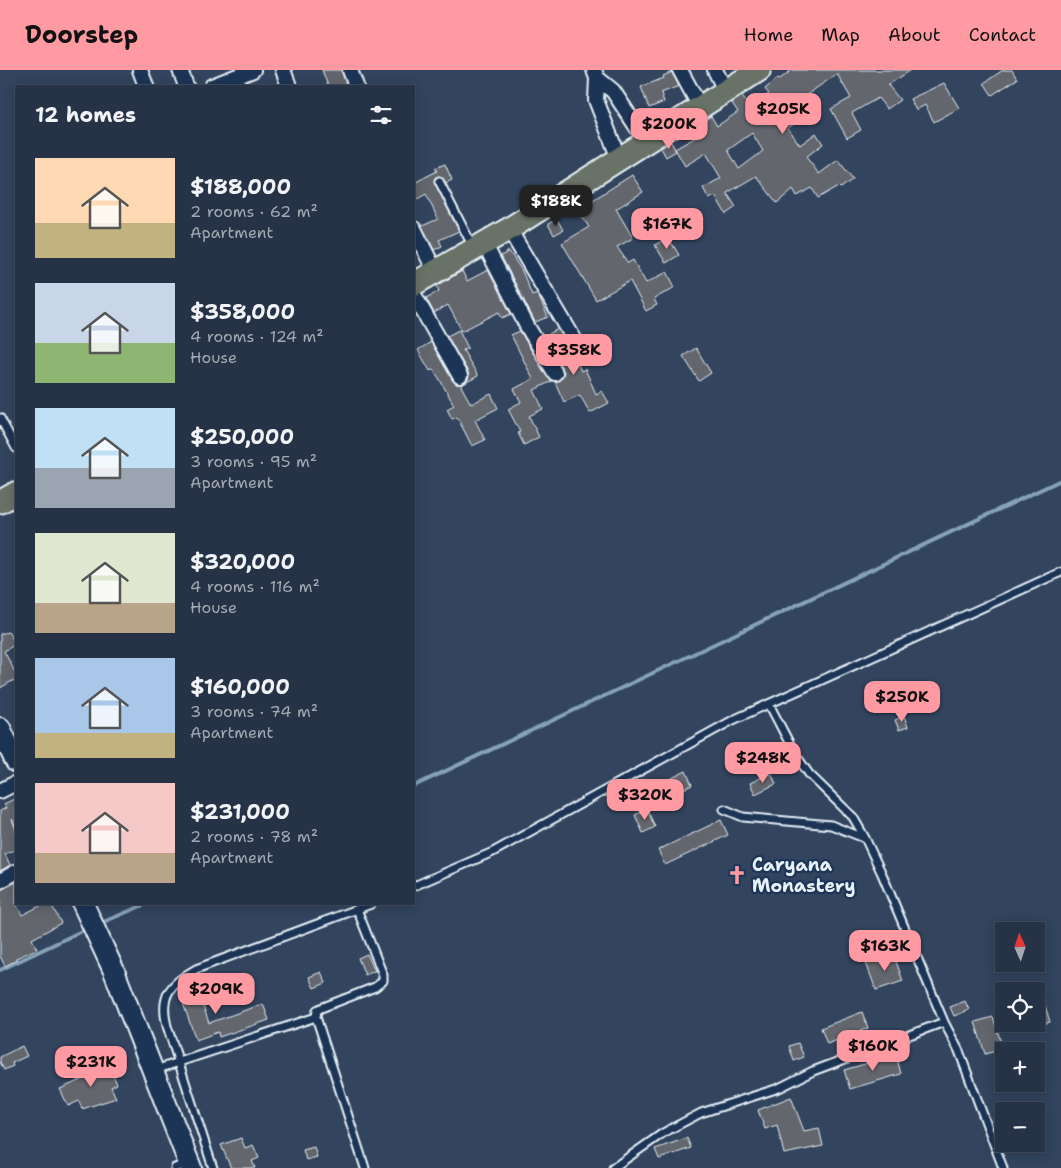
<!DOCTYPE html>
<html lang="en">
<head>
<meta charset="utf-8">
<style>
	body { margin:0; font-family:"Shantell Sans",sans-serif; background:#2e3b4d; color:#f1f3f6; height:100vh; display:flex; flex-direction:column; font-size:19px; white-space:nowrap }
	* { box-sizing:border-box; margin:0 }
	p { font-size:16px; color:#a4aab3 }
	.icon { flex:none; width:28px; height:28px; fill:none; stroke:currentColor; stroke-width:2; stroke-linecap:round; stroke-linejoin:round }
	.map { position:relative; flex:1; overflow:hidden }
	.sheet { position:absolute; left:15px; top:15px; width:400px; height:820px; display:flex; flex-direction:column; background:#263346; border-radius:0px; box-shadow:0 2px 12px #0003,0 0 0 1px #424e5f }
	.sheet>* { flex:none }
	.needle { width:32px; rotate:357deg }
	.buttons { position:absolute; left:995px; top:852px; display:grid; gap:10px }
	.buttons a { display:grid; place-items:center; width:50px; height:50px; border-radius:0px; background:#263346; box-shadow:0 2px 12px #0003,0 0 0 1px #424e5f; font-size:25px }
	.price { position:absolute; translate:-50% -42px; padding:0 11px; border-radius:10px; background:#ff9aa2; color:#111; font-size:16px; line-height:32px; filter:drop-shadow(0 1px 2px #0008) }
	.price::after { content:''; position:absolute; left:50%; top:30px; width:15px; height:11px; margin-left:-8px; background:inherit; clip-path:polygon(0 0,100% 0,50% 100%) }
	.price.active { background:#222; color:#fff }
	ul { padding:0; list-style:none }
	li { display:flex; align-items:center; gap:15px; height:125px; padding:0 20px }
	li span { display:grid; place-items:center; flex:none; width:140px; height:100px; border-radius:0px; color:#555 }
	li>.icon { margin-inline-start:auto }
	span .icon { width:60px; height:60px; fill:#fffc; stroke-width:1 }
	li b { font-size:21px }
	h2 { display:flex; justify-content:space-between; align-items:center; height:60px; padding:0 20px; font-size:21px }
	header { display:flex; align-items:center; gap:30px; box-sizing:border-box; height:70px; padding:0 25px; background:#ff9aa2; color:#111 }
	header strong { font-size:24px }
	nav { display:flex; gap:28px; margin-inline-start:auto; font-size:18px }
	.map>svg:first-child { display:block }
</style>
</head>
<body>
<header>
<strong>Doorstep</strong>
<nav><a>Home</a><a>Map</a><a>About</a><a>Contact</a></nav>
</header>
<div class="map">
<svg width="1061" height="1098" viewBox="0 0 1061 1098">
	<rect width="100%" height="100%" fill="#32445e"/>
	<filter id="ink" filterUnits="userSpaceOnUse"><feTurbulence type="fractalNoise" baseFrequency=".02" numOctaves="2"/><feDisplacementMap in="SourceGraphic" scale="10" xChannelSelector="R" yChannelSelector="G"/><feConvolveMatrix kernelMatrix="1 2 1 2 8 2 1 2 1" color-interpolation-filters="sRGB"/></filter>
	<g filter="url(#ink)">
		<g fill="none" stroke-linecap="round" stroke-linejoin="round">
			<!-- stream -->
			<path stroke="#86a3b7" stroke-width="4" d="M414,716L1061,410
				M101,853L146,834
				M0,900L88,858"/>
		</g>
		<!-- building -->
		<path fill="#64666d" stroke="#e8f1f8" fill-rule="evenodd" d="M322,0H341L347,16H328Z
			M792,0H911L888,15L900,30L887,39L878,28L852,43L861,60L847,68L831,39L851,28L837,4L796,32L805,46L788,58L800,75L816,63L823,74L806,87L819,104L838,90L853,109L841,118L839,116L818,128L812,118L797,126L793,119L777,133L756,106L727,123L736,137L726,144L715,126L709,129L703,118L721,108L706,83L685,96L675,79L698,66L693,58L711,46L717,56L738,42L732,33L742,26L749,37L769,24L765,19L778,8L780,9ZM752,63L763,81L739,99L728,80Z
			M1003,0H1012L1017,9L992,25L984,13Z
			M672,2L679,16L661,23L664,32L649,38L641,17L664,8L663,6Z
			M944,13L959,38L934,52L925,35L916,40L910,29Z
			M671,72L676,81L666,87L661,78Z
			M445,94L452,110L446,113L442,107L439,106L435,108L434,111L459,161L439,170L442,176L434,180L422,156L438,149L426,124L414,131V113L437,101L435,98Z
			M632,105L643,122L616,139L633,168L617,177L628,193L633,190L646,213L667,202L675,217L654,229L657,235L646,241L630,211L596,230L562,173L589,157L577,140Z
			M557,149L563,160L554,165L548,154Z
			M668,167L679,185L666,193L655,175Z
			M509,181L522,201L532,225L537,223L548,247L535,252L501,186Z
			M488,200L511,244L502,248L499,242L462,261L448,235L434,243L426,228L439,221L437,216L462,201L467,211Z
			M558,259L572,281L581,301L585,299L596,324L602,321L609,333L590,343L580,325L564,332L555,312L562,308L564,302L550,277L554,275L549,264Z
			M459,260L468,278L463,280L478,306L465,313L469,307L468,302L447,266Z
			M520,261L547,307L552,311L534,320L543,339L529,346L539,367L524,375L518,363L520,362L508,339L521,332L514,319L533,309L511,265Z
			M431,272L453,311L456,314H464L461,316L471,334L491,324L498,338L475,350L485,370L472,376L457,347L452,349L447,339L454,335L439,308L433,299L430,301L418,280Z
			M696,278L711,303L699,311L683,286Z
			M8,562L16,574L4,581L16,604V609L0,618V564Z
			M904,646L908,657L899,660L895,650Z
			M686,701L692,715L669,726L662,713Z
			M771,703L776,714L755,724L750,713Z
			M16,728V757L12,749L16,761V779L5,784L10,795L0,801V741L6,738L4,734Z
			M647,739L655,757L643,763L635,745Z
			M721,750L728,765L665,795L658,780Z
			M16,812V834L22,845L44,834H51L61,853L32,869L37,879L16,888L17,890L5,896L0,886V820Z
			M893,883L903,911L876,920L866,893Z
			M367,884L375,901L365,905L358,888Z
			M321,902L326,913L314,918L309,907Z
			M194,910L209,953L263,934L269,950L219,967L218,962L196,970L178,919L182,914Z
			M1036,916H1039L1050,952L1036,956Z
			M965,931L969,940L954,946L950,937Z
			M862,942L868,958L827,974L821,958Z
			M993,947L1003,979L985,984L975,952Z
			M798,973L804,987L794,991L789,976Z
			M22,976L27,986L12,993L13,996L4,1000L0,992V987Z
			M896,985L901,1004L850,1019L844,1000Z
			M100,990L106,1005L112,1003L117,1014L111,1017L116,1028L82,1039L79,1031L68,1036L60,1019L92,1005L88,995Z
			M791,1027L804,1061L819,1058L823,1076L784,1084L777,1055L765,1059L758,1040Z
			M241,1068L245,1078L253,1075L259,1088L252,1091L255,1098H231L221,1075Z
			M687,1068L691,1078L659,1089L655,1079Z
			M314,1077L317,1087L306,1090L303,1080Z"/>
		<g fill="none" stroke-linecap="round" stroke-linejoin="round">
			<!-- lane casing -->
			<g stroke="#e8f1f8" stroke-width="11">
				<path id="lane" d="M439,111L473,177
					M0,348L16,378
					M724,739L743,747L831,755L864,768
					M414,816L493,782L733,650L1061,502
					M357,839L383,905V911L375,917L321,938L317,940L316,947L365,1098
					M944,952L959,981L1003,1098
					M155,1000L316,947
					M175,1098L186,1094
					M213,1098L167,956C159,925 171,913 196,899L371,834
					M613,1098L663,1063L701,1043L779,1018L813,1001L944,952L882,804L865,768L853,747L809,704L795,684L769,634"/>
			</g>
			<!-- street casing -->
			<g stroke="#e8f1f8" stroke-width="18">
				<path id="street" d="M140,0L146,16
					M180,0L186,16
					M283,0L289,16
					M350,0L356,16
					M594,0L597,8L596,30L619,89
					M680,0L700,37
					M715,0L725,20
					M597,8L613,21L646,71
					M212,16L253,0
					M414,159L435,201
					M509,159L577,274
					M484,173L527,256L555,303
					M414,225L460,306
					M0,721L16,713
					M0,811L16,802"/>
			</g>
			<!-- secondary casing -->
			<g stroke="#e8f1f8" stroke-width="24">
				<path id="secondary" d="M0,658L16,692
					M83,834L114,901L191,1098"/>
			</g>
			<!-- primary casing -->
			<g stroke="#e8f1f8" stroke-width="26">
				<path id="primary" d="M414,214L509,159L759,0
					M0,432L16,423"/>
			</g>
			<!-- lane -->
			<use href="#lane" stroke="#1d3557" stroke-width="7"/>
			<!-- street -->
			<use href="#street" stroke="#1d3557" stroke-width="14"/>
			<!-- secondary -->
			<use href="#secondary" stroke="#1d3557" stroke-width="20"/>
			<!-- primary -->
			<use href="#primary" stroke="#697266" stroke-width="22"/>
		</g>
	</g>
	<!-- icons -->
	<defs>
		<g id="church-bare" transform="scale(1.5)"><path d="M-1.2-6h2.4v3.5h3.3v2.4h-3.3V6h-2.4V-.1h-3.3v-2.4h3.3Z" fill="#ff9aa2" stroke="#1d3557" stroke-width="2.5" paint-order="stroke"/></g>
	</defs>
	<g fill-rule="evenodd">
		<use href="#church-bare" x="737" y="805"/>
	</g>
	<g text-anchor="middle" dominant-baseline="central" stroke-width="4.5" stroke-linejoin="round" paint-order="stroke">
		<!-- poi labels -->
		<g font-size="18" font-weight="bold" fill="#e8f1f8" stroke="#1d3557" text-anchor="start">
			<text x="752" y="795">Caryana<tspan x="752" dy="21">Monastery</tspan></text>
		</g>
	</g>
</svg>
<div class="buttons">
<a><svg class="needle" viewBox="-14 -14 28 28"><path d="M0-13l5 13h-10z" fill="#e53935"/><path d="M0 13l5-13h-10z" fill="#a4aab3"/></svg></a>
<a><svg class="icon" aria-label="locate" viewBox="0 0 24 24"><circle cx="12" cy="12" r="6"/><path d="M12 2v4M12 18v4M2 12h4M18 12h4"/></svg></a>
<a>+</a>
<a>−</a>
</div>
<b class="price" style="left:783px;top:65px">$205K</b>
<b class="price" style="left:669px;top:80px">$200K</b>
<b class="price active" style="left:556px;top:157px">$188K</b>
<b class="price" style="left:667px;top:180px">$167K</b>
<b class="price" style="left:574px;top:306px">$358K</b>
<b class="price" style="left:902px;top:653px">$250K</b>
<b class="price" style="left:763px;top:714px">$248K</b>
<b class="price" style="left:645px;top:751px">$320K</b>
<b class="price" style="left:885px;top:902px">$163K</b>
<b class="price" style="left:216px;top:945px">$209K</b>
<b class="price" style="left:873px;top:1002px">$160K</b>
<b class="price" style="left:91px;top:1018px">$231K</b>
<section class="sheet">
<h2>12 homes<svg class="icon" aria-label="filters" viewBox="0 0 24 24"><path d="M4 7h16M4 17h16"/><circle cx="9" cy="7" r="2"/><circle cx="15" cy="17" r="2"/></svg></h2>
<ul>
<li><span style="background:linear-gradient(#ffd9b3 65%,#c2b280 0)"><svg class="icon" aria-label="home" viewBox="0 0 24 24"><path d="M3 11l9-7 9 7M6 9v11h12V9"/></svg></span><div><b>$188,000</b><p>2 rooms · 62 m²</p><p>Apartment</p></div></li>
<li><span style="background:linear-gradient(#c9d6e8 60%,#8fb573 0)"><svg class="icon" aria-label="home" viewBox="0 0 24 24"><path d="M3 11l9-7 9 7M6 9v11h12V9"/></svg></span><div><b>$358,000</b><p>4 rooms · 124 m²</p><p>House</p></div></li>
<li><span style="background:linear-gradient(#bfe0f5 60%,#9aa5b1 0)"><svg class="icon" aria-label="home" viewBox="0 0 24 24"><path d="M3 11l9-7 9 7M6 9v11h12V9"/></svg></span><div><b>$250,000</b><p>3 rooms · 95 m²</p><p>Apartment</p></div></li>
<li><span style="background:linear-gradient(#dfe7d0 70%,#b9a48a 0)"><svg class="icon" aria-label="home" viewBox="0 0 24 24"><path d="M3 11l9-7 9 7M6 9v11h12V9"/></svg></span><div><b>$320,000</b><p>4 rooms · 116 m²</p><p>House</p></div></li>
<li><span style="background:linear-gradient(#a9c7e8 75%,#c2b280 0)"><svg class="icon" aria-label="home" viewBox="0 0 24 24"><path d="M3 11l9-7 9 7M6 9v11h12V9"/></svg></span><div><b>$160,000</b><p>3 rooms · 74 m²</p><p>Apartment</p></div></li>
<li><span style="background:linear-gradient(#f6c9c9 70%,#b9a48a 0)"><svg class="icon" aria-label="home" viewBox="0 0 24 24"><path d="M3 11l9-7 9 7M6 9v11h12V9"/></svg></span><div><b>$231,000</b><p>2 rooms · 78 m²</p><p>Apartment</p></div></li>
</ul>
</section>
</div>
</body>
</html>
